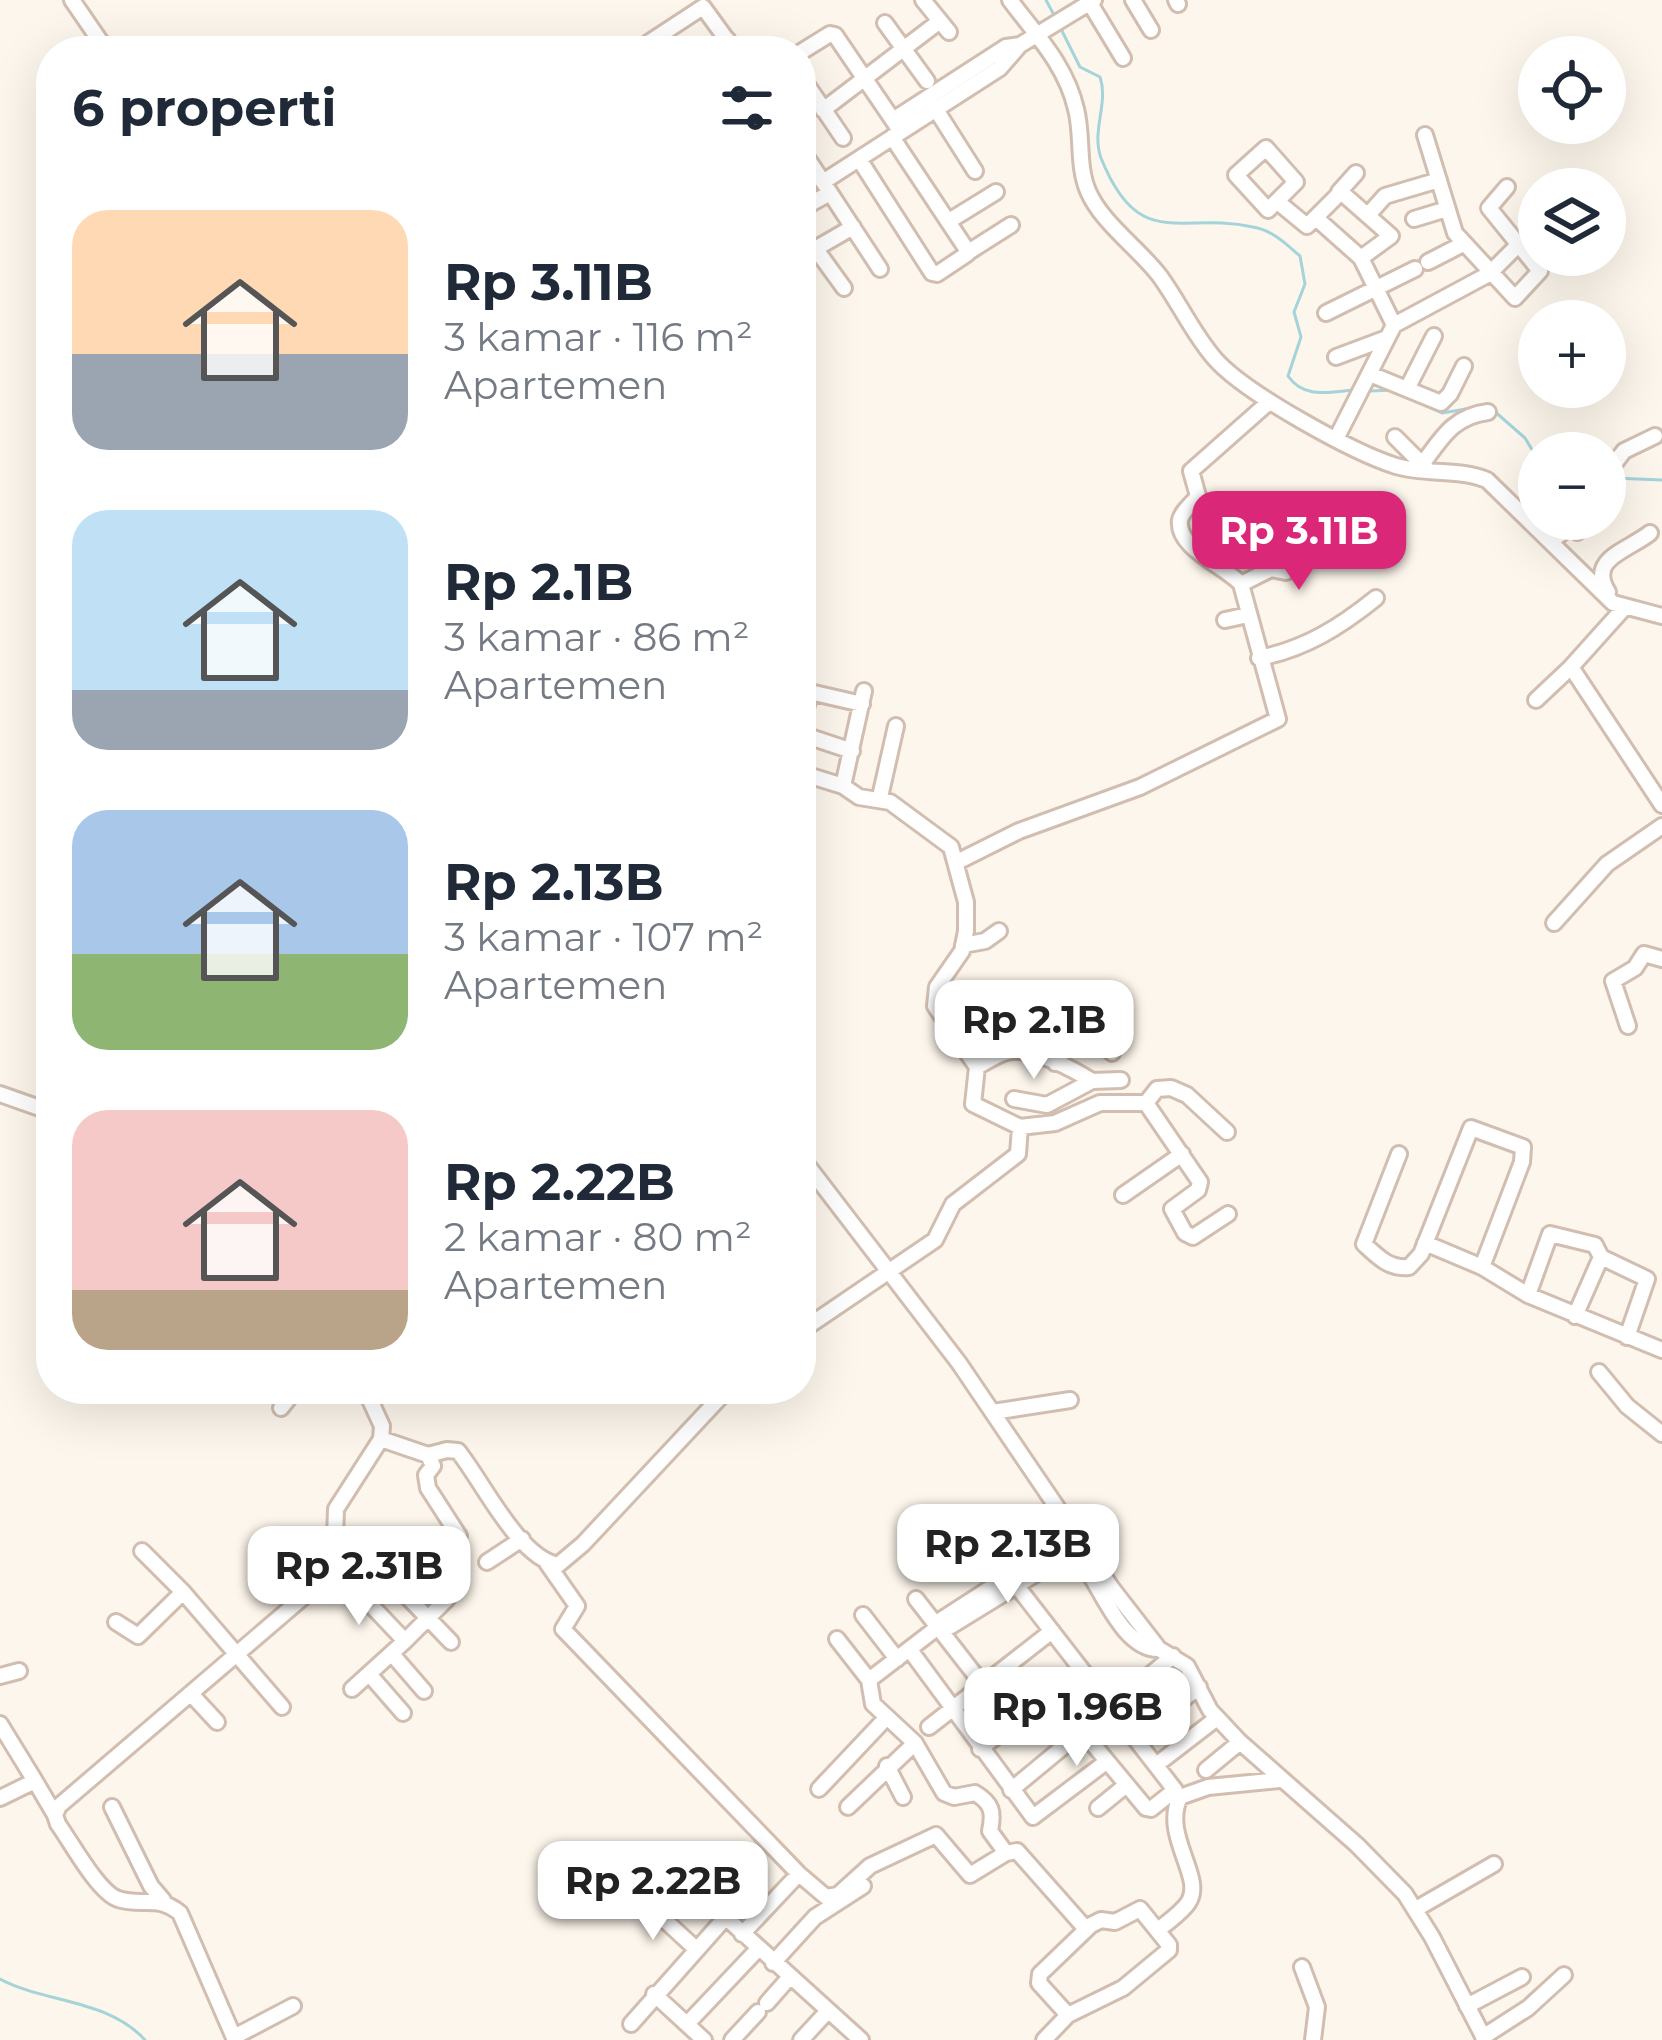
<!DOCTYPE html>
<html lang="id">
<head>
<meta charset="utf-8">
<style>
	body { margin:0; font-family:Montserrat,sans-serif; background:#f6f6f7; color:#1f2937; height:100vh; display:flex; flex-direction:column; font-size:45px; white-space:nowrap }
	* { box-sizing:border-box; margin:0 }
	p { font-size:39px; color:#747a83 }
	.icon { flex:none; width:66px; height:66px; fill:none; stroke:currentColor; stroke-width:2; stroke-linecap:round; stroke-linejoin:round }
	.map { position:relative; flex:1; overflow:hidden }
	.details { position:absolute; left:36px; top:36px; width:780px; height:1368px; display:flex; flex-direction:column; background:#fff; border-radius:48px; box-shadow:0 12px 48px #0002 }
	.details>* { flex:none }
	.controls { position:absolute; left:1518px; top:36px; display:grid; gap:24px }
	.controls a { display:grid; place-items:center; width:108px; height:108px; border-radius:50%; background:#fff; box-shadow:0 12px 48px #0002; font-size:60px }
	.price { position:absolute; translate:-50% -102px; padding:0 27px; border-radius:24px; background:#fff; color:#222; font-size:39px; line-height:78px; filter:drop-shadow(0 3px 6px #0008) }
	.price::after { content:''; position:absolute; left:50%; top:72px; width:36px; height:27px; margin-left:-18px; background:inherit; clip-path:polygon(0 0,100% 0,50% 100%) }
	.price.on { background:#db2777; color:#fff }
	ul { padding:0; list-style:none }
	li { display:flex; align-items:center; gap:36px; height:300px; padding:0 36px }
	li span { display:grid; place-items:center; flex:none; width:336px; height:240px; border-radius:36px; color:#555 }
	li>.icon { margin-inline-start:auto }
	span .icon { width:144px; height:144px; fill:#fffc; stroke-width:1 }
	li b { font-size:51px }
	h2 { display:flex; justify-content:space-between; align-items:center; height:144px; padding:0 36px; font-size:51px }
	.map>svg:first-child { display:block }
</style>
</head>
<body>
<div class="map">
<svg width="1662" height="2040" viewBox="0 0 1662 2040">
	<rect width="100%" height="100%" fill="#fdf6ec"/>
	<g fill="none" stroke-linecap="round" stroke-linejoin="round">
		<!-- stream -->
		<path stroke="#a5d3da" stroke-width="3" d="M1046,0L1054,15
			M1061,29L1080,67L1100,77C1109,103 1091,131 1101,158C1139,253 1180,211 1253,227C1272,230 1286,244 1300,256L1305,284L1294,312L1301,337L1288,376C1304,399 1328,392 1354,390
			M1369,391L1396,390
			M1409,398L1442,413L1478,407
			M1493,410L1525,438L1539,461
			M1613,478L1662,480
			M0,1979C45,2003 108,1999 145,2040"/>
		<!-- minor casing -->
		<g stroke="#d1beb0" stroke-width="20">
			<path id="minor" d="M72,0L107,51
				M923,0L949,32
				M1010,0C1036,35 1066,65 1076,109C1083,136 1077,165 1088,191C1101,222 1138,248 1159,275C1179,302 1193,334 1215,359C1245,393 1352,452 1396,466C1426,475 1458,468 1487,480L1613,603L1662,616
				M1088,0L1123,58
				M1133,0L1151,30
				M1176,0L1178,4
				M885,23L927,81
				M648,43L703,7L735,51
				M707,51L727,39
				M801,52L830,34L835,35L901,132
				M801,76L843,138
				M935,108L975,171
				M823,110L940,21
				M893,120L1006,47L1020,45
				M1425,135L1455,233L1515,298L1540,271L1489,208L1507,187
				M1266,148L1296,182L1268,210L1236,175Z
				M801,149L823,182
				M859,159L932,273L937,274L967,254V250L892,137
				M1339,192L1356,173
				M1279,203L1307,226L1341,192L1391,236L1361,258
				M801,209L830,193
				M1368,215L1385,196L1439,180
				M1316,218L1361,258L1394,325
				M1414,219L1447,209
				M949,221L996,192
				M815,248L844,288
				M967,253L1011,225
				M801,257L853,227
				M1428,262L1463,244
				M880,269L823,182L1000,68L1020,45L1094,0
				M1326,313L1415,269
				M1336,357L1384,339
				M1370,374L1441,403L1450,394L1464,366
				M1407,389L1434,336
				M1337,437L1394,325L1489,274L1519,244
				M1395,437L1428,470
				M1421,466C1441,439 1453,416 1488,412
				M1605,476L1624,451L1655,436
				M1605,496V504
				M1551,542L1570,526L1577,532L1593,519
				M1241,584L1271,569L1286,572L1305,554L1337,552
				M1608,592C1587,559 1627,551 1650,533
				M1624,608L1571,667L1662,805
				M1225,620L1248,615
				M1259,658C1305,649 1340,627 1376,598
				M801,690L862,704
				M1536,700L1571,667
				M801,728L810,693
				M801,734L852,751
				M801,773L843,786L859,797L890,802L951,847L966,902V931L962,951L937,987L935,1006L977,1067L973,1104L1020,1127L1018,1154L953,1204L935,1240L801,1331
				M843,786L864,691
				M880,797L896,726
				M957,862L1019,831L1140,787L1278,719L1241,584C1225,566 1176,548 1180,520C1182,511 1193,503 1198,496L1191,471L1269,402
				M1554,923L1607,864L1662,826
				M963,945L985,941L999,931
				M1628,1026L1613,981L1635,968L1644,954L1662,959
				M1055,1063L1082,1029L1091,1032L1112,1053
				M977,1067C988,1061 1000,1052 1012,1051C1035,1049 1073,1069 1092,1081
				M0,1094L51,1112
				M1014,1099L1047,1105L1092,1081L1121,1080
				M1146,1103L1200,1182L1198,1190L1172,1209L1185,1233L1193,1237L1228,1214
				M1146,1103L1157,1089L1171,1088L1187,1095L1227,1132
				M1020,1127L1055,1123L1100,1103H1146
				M1399,1154L1364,1244C1378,1257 1389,1269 1409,1267L1421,1254L1471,1128L1523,1147L1522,1162L1482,1267
				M801,1157L959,1363L1111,1587L1159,1649L1187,1666L1210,1710L1240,1742L1357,1845L1405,1894L1432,1937L1485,2040
				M1123,1195L1182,1154
				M1425,1243L1482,1267L1528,1295L1662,1350
				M1528,1295L1550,1234L1595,1245L1601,1257L1647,1279L1627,1337
				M1575,1316L1601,1257
				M1599,1372L1627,1406L1662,1434
				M365,1389L382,1426L381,1439
				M281,1408L296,1389
				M993,1412L1070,1400
				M381,1439L428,1455L447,1450L458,1451C483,1482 518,1557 558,1565L583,1544L728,1389
				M428,1455L433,1466L426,1475L428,1488L459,1536
				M142,1551L183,1592L282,1707
				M487,1562L522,1539
				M547,1563L577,1606L563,1629L799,1874L826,1897L838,1895L870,1866L936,1835L970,1875L1006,1853L1017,1851L1086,1929
				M334,1566L405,1641L352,1689
				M1087,1570C1104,1595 1125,1650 1159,1649
				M1016,1585L1175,1790L1151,1809L1146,1808L1083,1732
				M398,1587L451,1642
				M916,1599L983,1685
				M863,1615L897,1659
				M116,1622L138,1636L183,1592
				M938,1627L951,1626L1050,1565L1100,1570
				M837,1639L869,1680L873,1704L915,1743L944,1793L954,1797L975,1793C992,1803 994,1812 990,1831L1006,1853
				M405,1641L447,1599L416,1566
				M910,1650L1033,1817L1106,1762
				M392,1654L424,1691
				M369,1674L403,1713
				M0,1676L19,1671
				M869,1680L938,1627L941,1620L1043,1554L1053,1507
				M192,1695L217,1722
				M0,1724L35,1781
				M929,1727L1052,1631
				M1134,1738L1199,1687
				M980,1749L1082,1670
				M1156,1765L1217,1718
				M887,1766L903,1797
				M1206,1770L1240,1742
				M819,1789L887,1717
				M1011,1790L1173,1656
				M0,1798L35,1781L55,1815
				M112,1807L151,1886L163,1900
				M848,1807L915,1743
				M1098,1808L1125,1786
				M669,1866L861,2040
				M644,1901L696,1949
				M1416,1909L1494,1864
				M1158,1930C1168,1922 1181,1913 1188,1903C1206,1878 1161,1836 1180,1797L1208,1787L1279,1780
				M742,1934L793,1880
				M773,1963L815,1917L863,1886
				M1302,1967L1317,2007L1313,2040
				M654,1994L704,2040
				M767,2003L789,1978
				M1467,2006L1522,1977
				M631,2024L725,1918
				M687,2024L758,1949
				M234,2037L293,2006
				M1483,2037L1528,2008L1564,1975
				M235,2040L180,1913C156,1894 144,1907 118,1899C98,1892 71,1842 58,1824L55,1815L59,1806L328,1576L334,1566L336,1509L381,1439
				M732,2040L758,2012
				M801,2040L826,2013
				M1044,2040L1068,2015L1039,1983L1040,1974L1091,1925L1101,1920L1115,1922L1140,1909L1169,1945V1950L1123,1988L1068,2015"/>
		</g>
		<!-- minor -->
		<use href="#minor" stroke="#fff" stroke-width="14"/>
	</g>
</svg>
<div class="controls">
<a><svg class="icon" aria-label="locate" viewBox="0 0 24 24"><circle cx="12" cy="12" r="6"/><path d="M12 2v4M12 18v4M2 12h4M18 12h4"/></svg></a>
<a><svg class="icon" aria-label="layers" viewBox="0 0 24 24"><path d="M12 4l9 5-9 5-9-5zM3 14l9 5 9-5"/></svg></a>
<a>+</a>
<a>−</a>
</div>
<b class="price on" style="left:1299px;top:593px">Rp 3.11B</b>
<b class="price" style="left:1034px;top:1082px">Rp 2.1B</b>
<b class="price" style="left:1008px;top:1606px">Rp 2.13B</b>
<b class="price" style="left:359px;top:1628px">Rp 2.31B</b>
<b class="price" style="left:1077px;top:1769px">Rp 1.96B</b>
<b class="price" style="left:653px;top:1943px">Rp 2.22B</b>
<section class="details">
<h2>6 properti<svg class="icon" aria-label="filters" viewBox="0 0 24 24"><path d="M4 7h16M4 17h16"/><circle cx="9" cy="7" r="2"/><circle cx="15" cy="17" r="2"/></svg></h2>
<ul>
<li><span style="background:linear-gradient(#ffd9b3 60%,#9aa5b1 0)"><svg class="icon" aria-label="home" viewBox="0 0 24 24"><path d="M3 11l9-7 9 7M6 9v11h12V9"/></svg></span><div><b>Rp 3.11B</b><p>3 kamar · 116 m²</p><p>Apartemen</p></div></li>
<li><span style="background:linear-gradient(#bfe0f5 75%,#9aa5b1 0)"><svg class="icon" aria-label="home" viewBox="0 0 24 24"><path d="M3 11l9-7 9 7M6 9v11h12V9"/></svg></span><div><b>Rp 2.1B</b><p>3 kamar · 86 m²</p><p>Apartemen</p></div></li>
<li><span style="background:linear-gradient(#a9c7e8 60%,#8fb573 0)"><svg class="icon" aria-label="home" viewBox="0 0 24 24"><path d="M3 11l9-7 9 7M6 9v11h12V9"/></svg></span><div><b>Rp 2.13B</b><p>3 kamar · 107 m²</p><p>Apartemen</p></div></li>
<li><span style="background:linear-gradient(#f6c9c9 75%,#b9a48a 0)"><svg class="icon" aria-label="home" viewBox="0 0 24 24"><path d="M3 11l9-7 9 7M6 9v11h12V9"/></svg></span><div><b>Rp 2.22B</b><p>2 kamar · 80 m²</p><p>Apartemen</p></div></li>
</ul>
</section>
</div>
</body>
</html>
